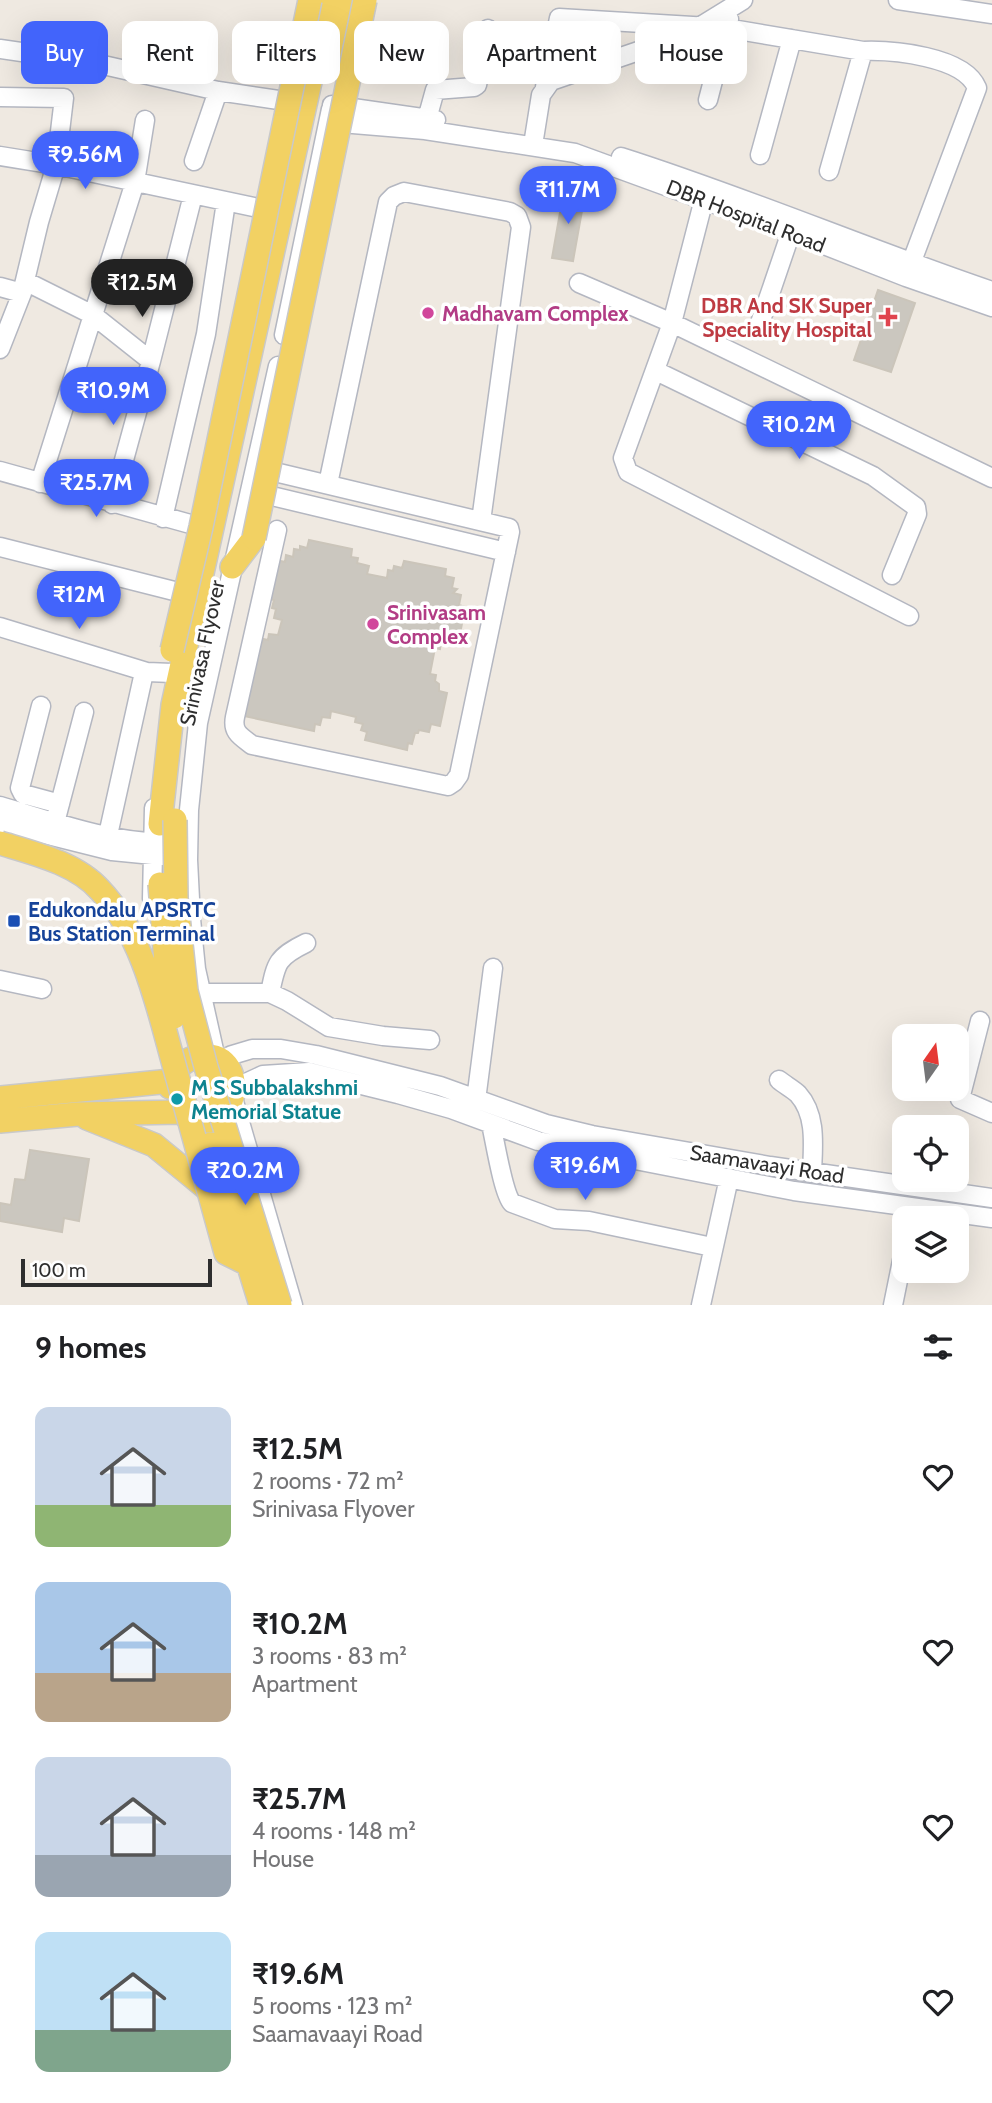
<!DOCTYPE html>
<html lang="en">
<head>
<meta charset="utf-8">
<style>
	body { margin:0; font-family:Cabin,sans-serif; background:#f6f6f6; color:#202124; height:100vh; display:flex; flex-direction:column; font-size:26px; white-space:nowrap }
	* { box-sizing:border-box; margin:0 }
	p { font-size:23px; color:#757577 }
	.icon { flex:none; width:38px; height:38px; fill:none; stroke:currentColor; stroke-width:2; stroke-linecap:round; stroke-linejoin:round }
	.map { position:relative; height:1305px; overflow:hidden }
	.details { display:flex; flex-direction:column; background:#fff; flex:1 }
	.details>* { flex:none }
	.hud { position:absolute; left:21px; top:21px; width:950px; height:63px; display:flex; gap:14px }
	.needle { width:46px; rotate:14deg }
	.controls { position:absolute; left:892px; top:1024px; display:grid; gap:14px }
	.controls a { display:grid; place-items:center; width:77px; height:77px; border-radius:14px; background:#fff; box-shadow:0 7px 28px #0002; font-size:35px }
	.scale { position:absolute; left:21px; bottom:18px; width:191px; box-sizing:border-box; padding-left:7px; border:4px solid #2e2e2e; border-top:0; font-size:19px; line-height:24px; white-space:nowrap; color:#2e2e2e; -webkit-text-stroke:5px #fff; paint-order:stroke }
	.price { position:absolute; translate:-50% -60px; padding:0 16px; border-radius:24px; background:#4264fb; color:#fff; font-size:23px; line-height:46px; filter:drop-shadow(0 2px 4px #0008) }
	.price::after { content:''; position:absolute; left:50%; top:42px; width:21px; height:16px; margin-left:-10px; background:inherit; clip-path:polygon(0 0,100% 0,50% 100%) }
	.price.active { background:#222; color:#fff }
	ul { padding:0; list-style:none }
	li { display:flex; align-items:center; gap:21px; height:175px; padding:0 35px }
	li span { display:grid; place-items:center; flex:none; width:196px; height:140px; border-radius:14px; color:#555 }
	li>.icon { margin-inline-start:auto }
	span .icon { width:84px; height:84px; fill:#fffc; stroke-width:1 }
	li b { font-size:30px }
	h2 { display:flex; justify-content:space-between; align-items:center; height:84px; padding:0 35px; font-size:30px }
	.pill { padding:0 24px; border-radius:14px; background:#fff; box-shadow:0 7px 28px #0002; font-size:24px; line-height:63px }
	.pill.active { background:#4264fb; color:#fff }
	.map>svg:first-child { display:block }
</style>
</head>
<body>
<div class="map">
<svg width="992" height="1305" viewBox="0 0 992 1305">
	<rect width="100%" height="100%" fill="#efe9e1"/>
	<!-- building -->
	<path fill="#cbc7bf" stroke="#cbc5ba" stroke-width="2" d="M564,190L585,194L573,261L552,258Z
		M878,290L915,303L891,372L854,360Z
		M309,540L352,549L351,557L358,558L357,563L369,566L367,574L387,578L388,570L393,571L394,566L402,568L404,561L446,569L445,576L454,578L452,588L457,589L453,593L461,595L459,605L465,607L459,640L451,639L450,643L441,641L440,649L435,648L430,674L436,675L435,681L439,684V691L447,693L440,726L431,724L429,732L419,730L418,733H415L412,744L408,743L407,750L365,740L367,732L361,730L363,724L355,722L356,717L331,711L330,718L322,717L320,725L315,724L314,731L244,716L252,641L262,643L263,639L268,640L269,634L278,635L282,620L274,618L276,609L272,608L274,600L268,599L276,560L285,562L286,555L293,557L294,549L300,550V546L307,548Z
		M30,1150L89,1159L79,1221L64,1218L62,1232L0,1221V1203L11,1205L15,1179L25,1180Z"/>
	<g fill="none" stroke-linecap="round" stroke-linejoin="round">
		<!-- minor casing -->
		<g stroke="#b4b7c1" stroke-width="21">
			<path id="minor" d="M898,0L992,14
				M0,49L90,62L218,91L299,103
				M545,87L559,18L726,28L863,51C892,50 964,56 977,88L906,277
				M0,97L64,98L56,165L0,156
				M708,100L729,19
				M332,105L436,120
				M427,119L435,90L474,87L477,85L488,29
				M329,122L425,130L575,153L778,227L906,277L992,307
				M533,145L541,95L551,81L688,34L743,0
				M760,155L792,39
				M621,157C747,197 868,249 992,291
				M194,161L218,91
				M829,171L863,51
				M704,199L672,323L623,458L628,472L909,616
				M25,281L93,315L151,361L193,195
				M579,283L672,323L992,478
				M0,287L22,293
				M760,323L791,232
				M284,335L331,109
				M0,349L22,293L39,222L56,165L277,212
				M656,371L873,476L916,507L917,514L892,575
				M258,468L509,528L510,532L459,775L454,782L448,786L252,745C240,736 232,732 235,717L277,530
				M0,471L201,527
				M40,483L135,182L145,120
				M328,484L388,202L394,196L404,192L510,212L517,216L521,227L481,521
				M251,491L506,552
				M112,504L151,361
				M163,518L206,334L226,202
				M0,547L186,594
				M0,627L147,672
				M41,706L20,788L23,794L60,804
				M0,806C48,820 114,844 164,842
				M57,815L84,712
				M0,823L112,851L163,856
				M108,835L143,677L147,672L172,673
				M152,899L154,808
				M0,980L42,989
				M202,993H270L287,1001L329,1027L383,1036L430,1040
				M270,993C276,963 277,957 306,943
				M980,1021L960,1099L992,1113
				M216,1059L196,969L191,919L188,860L189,810L198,723L278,366
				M220,1061L232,1055L252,1049H281L316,1055L440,1086L546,1124L592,1135L770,1166L992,1198
				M779,1080C785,1085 793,1089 798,1094C817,1115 813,1146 812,1172
				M235,1088L263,1075L309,1072L398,1094L451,1109L538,1141L794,1191L992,1218
				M233,1098L293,1305
				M476,1100L493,968
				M491,1124C495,1141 503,1193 512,1203L555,1219L589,1221L712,1247
				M701,1305L729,1178
				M893,1305L905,1246"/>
		</g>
		<!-- major casing -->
		<g stroke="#c9c9c9" stroke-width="26">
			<path id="major" d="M332,55L345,0
				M232,567L254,538
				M160,824L173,705L328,0
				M0,1098L171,1081
				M87,1118L154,1145L215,1195
				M0,1121L78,1114L180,1112C242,1152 253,1043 197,1057C180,1061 174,1071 170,1087"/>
		</g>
		<!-- minor -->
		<use href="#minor" stroke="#fff" stroke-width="18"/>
		<!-- major -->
		<use href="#major" stroke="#f2d163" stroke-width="23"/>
		<!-- major-bridge casing -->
		<g stroke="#c9c9c9" stroke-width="26" stroke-linecap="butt">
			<path id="major-bridge" d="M254,538L365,0
				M172,650L201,527L310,0
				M175,820L176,898L186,991L206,1067L280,1305
				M0,843C33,853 76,863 100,890C146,938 160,1017 178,1079C194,1137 210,1195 226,1253L248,1264
				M160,884L168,990L174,1017
				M211,1144L261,1305"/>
		</g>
		<!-- major-bridge -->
		<use href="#major-bridge" stroke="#f2d163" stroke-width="23"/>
	</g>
	<!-- markers -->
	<g fill="#d1479c" stroke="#fff" stroke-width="2.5">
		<circle cx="428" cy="313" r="7"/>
		<circle cx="373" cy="624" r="7"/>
	</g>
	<path fill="#e0444e" stroke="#fff" stroke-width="2.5" d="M884.5 306.5h7v7h7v7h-7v7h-7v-7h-7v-7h7z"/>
	<rect fill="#1a4fb4" stroke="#fff" stroke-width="2.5" x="7" y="914" width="14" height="14" rx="3.5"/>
	<circle fill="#0f9aa8" stroke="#fff" stroke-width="2.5" cx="177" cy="1099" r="7"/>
	<g text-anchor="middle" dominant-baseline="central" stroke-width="7" stroke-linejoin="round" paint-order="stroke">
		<!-- street labels -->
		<g font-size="21" fill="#2e2e2e" stroke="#fff">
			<text transform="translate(746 216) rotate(21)">DBR Hospital Road</text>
			<text transform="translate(202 653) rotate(-78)">Srinivasa Flyover</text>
			<text transform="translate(767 1164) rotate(9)">Saamavaayi Road</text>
		</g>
		<!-- health labels -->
		<g font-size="21" font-weight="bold" fill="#be3a42" stroke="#fff" text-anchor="end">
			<text x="872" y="305">DBR And SK Super<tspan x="872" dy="24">Speciality Hospital</tspan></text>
		</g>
		<!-- hotel labels -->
		<g font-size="21" font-weight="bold" fill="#b23c85" stroke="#fff" text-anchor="start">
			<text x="442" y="313">Madhavam Complex</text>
			<text x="387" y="612">Srinivasam<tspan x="387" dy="24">Complex</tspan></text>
		</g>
		<!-- transit labels -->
		<g font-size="21" font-weight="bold" fill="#164399" stroke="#fff" text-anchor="start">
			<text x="28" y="909">Edukondalu APSRTC<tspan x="28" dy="24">Bus Station Terminal</tspan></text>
		</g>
		<!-- culture labels -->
		<g font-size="21" font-weight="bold" fill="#0d838f" stroke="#fff" text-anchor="start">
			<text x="191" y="1087">M S Subbalakshmi<tspan x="191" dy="24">Memorial Statue</tspan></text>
		</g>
	</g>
</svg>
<div class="controls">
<a><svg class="needle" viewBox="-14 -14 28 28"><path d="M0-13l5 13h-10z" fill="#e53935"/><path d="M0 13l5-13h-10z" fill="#757577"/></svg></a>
<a><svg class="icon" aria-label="locate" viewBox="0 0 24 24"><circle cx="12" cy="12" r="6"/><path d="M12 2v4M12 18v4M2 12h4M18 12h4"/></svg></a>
<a><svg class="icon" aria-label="layers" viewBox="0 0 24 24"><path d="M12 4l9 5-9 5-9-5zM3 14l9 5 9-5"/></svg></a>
</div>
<div class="scale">100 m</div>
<b class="price" style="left:85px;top:191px">₹9.56M</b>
<b class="price" style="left:568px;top:226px">₹11.7M</b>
<b class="price active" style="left:142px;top:319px">₹12.5M</b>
<b class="price" style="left:113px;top:427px">₹10.9M</b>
<b class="price" style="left:799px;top:461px">₹10.2M</b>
<b class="price" style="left:96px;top:519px">₹25.7M</b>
<b class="price" style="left:79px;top:631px">₹12M</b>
<b class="price" style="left:585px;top:1202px">₹19.6M</b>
<b class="price" style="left:245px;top:1207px">₹20.2M</b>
<div class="hud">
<a class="pill active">Buy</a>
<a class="pill">Rent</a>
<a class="pill">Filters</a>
<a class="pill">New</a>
<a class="pill">Apartment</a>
<a class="pill">House</a>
</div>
</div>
<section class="details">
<h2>9 homes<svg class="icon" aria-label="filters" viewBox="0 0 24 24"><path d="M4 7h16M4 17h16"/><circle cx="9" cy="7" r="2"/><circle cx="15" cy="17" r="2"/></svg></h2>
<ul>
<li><span style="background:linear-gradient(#c9d6e8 70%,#8fb573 0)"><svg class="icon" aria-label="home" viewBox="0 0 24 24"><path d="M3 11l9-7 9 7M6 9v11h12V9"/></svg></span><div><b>₹12.5M</b><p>2 rooms · 72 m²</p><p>Srinivasa Flyover</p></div><svg class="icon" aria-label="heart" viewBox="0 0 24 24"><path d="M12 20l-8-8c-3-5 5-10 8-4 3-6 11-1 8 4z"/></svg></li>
<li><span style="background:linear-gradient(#a9c7e8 65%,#b9a48a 0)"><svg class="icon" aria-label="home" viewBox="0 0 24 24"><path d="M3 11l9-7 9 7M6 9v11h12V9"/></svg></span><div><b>₹10.2M</b><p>3 rooms · 83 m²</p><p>Apartment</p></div><svg class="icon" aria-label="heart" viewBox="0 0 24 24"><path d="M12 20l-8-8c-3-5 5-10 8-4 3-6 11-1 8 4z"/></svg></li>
<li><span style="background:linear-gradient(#c9d6e8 70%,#9aa5b1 0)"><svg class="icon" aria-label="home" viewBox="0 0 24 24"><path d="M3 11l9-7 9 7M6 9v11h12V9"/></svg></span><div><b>₹25.7M</b><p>4 rooms · 148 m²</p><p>House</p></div><svg class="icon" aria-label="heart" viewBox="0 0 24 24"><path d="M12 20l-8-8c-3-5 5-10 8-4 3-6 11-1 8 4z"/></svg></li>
<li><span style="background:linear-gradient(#bfe0f5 70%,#7fa58c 0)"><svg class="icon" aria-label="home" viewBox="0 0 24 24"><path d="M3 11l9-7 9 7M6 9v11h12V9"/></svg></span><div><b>₹19.6M</b><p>5 rooms · 123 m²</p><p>Saamavaayi Road</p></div><svg class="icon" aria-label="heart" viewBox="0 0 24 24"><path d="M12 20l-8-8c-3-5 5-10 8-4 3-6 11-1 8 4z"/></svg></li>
</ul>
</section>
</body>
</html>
